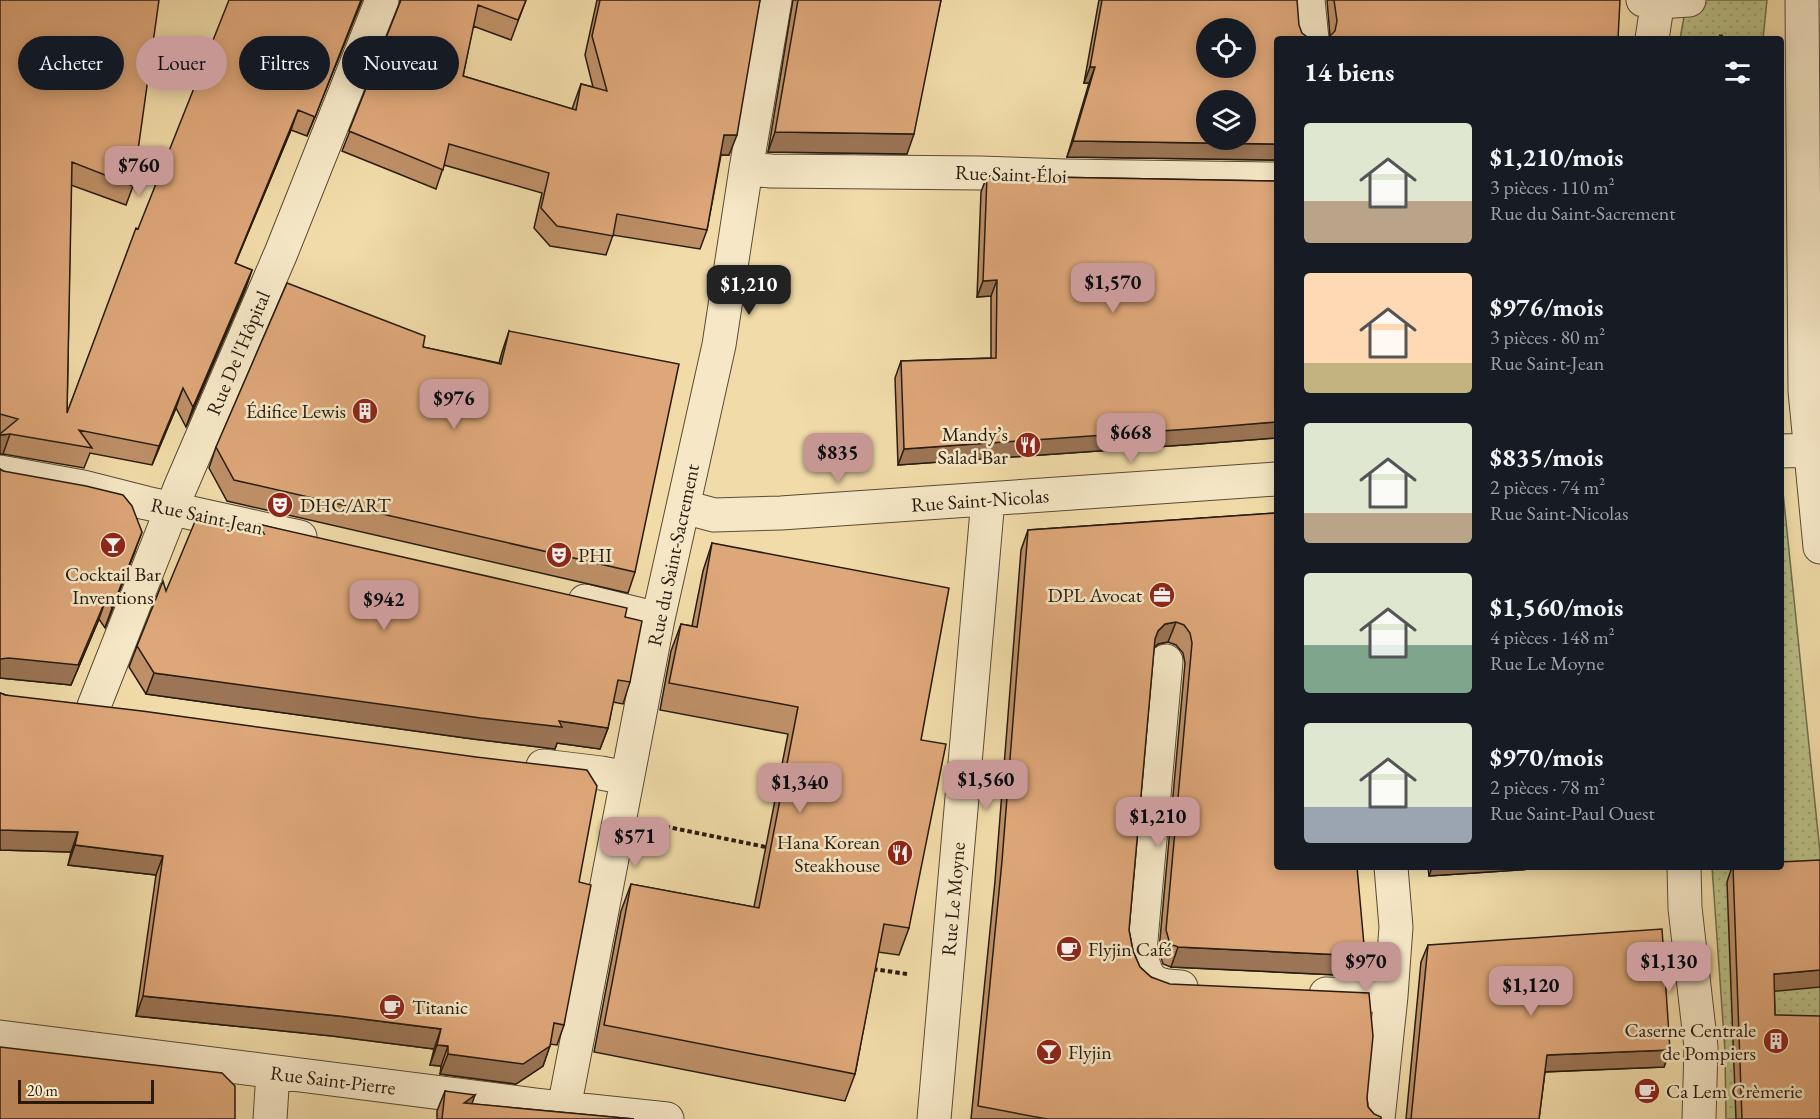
<!DOCTYPE html>
<html lang="fr">
<head>
<meta charset="utf-8">
<style>
	body { margin:0; font-family:"EB Garamond",serif; background:#242831; color:#f1f3f6; height:100vh; display:flex; flex-direction:column; font-size:22px; white-space:nowrap }
	* { box-sizing:border-box; margin:0 }
	p { font-size:20px; color:#9ea1a6 }
	.icon { flex:none; width:33px; height:33px; fill:none; stroke:currentColor; stroke-width:2; stroke-linecap:round; stroke-linejoin:round }
	.map { position:relative; flex:1; overflow:hidden }
	.sheet { position:absolute; left:1274px; top:36px; width:510px; height:834px; display:flex; flex-direction:column; background:#171b24; border-radius:6px; box-shadow:0 3px 15px #0003 }
	.sheet>* { flex:none }
	.top-card { position:absolute; left:18px; top:36px; width:570px; height:54px; display:flex; gap:12px }
	.tools { position:absolute; left:1196px; top:18px; display:grid; gap:12px }
	.tools a { display:grid; place-items:center; width:60px; height:60px; border-radius:50%; background:#171b24; box-shadow:0 3px 15px #0003; font-size:30px }
	.scale { position:absolute; left:18px; bottom:15px; width:136px; box-sizing:border-box; padding-left:6px; border:3px solid #271b0f; border-top:0; font-size:16px; line-height:21px; white-space:nowrap; color:#271b0f; -webkit-text-stroke:4px #f6e8c7; paint-order:stroke }
	.price { position:absolute; translate:-50% -51px; padding:0 14px; border-radius:12px; background:#c59692; color:#111; font-size:20px; line-height:39px; filter:drop-shadow(0 2px 3px #0008) }
	.price::after { content:''; position:absolute; left:50%; top:36px; width:18px; height:14px; margin-left:-9px; background:inherit; clip-path:polygon(0 0,100% 0,50% 100%) }
	.price.current { background:#222; color:#fff }
	ul { padding:0; list-style:none }
	li { display:flex; align-items:center; gap:18px; height:150px; padding:0 30px }
	li span { display:grid; place-items:center; flex:none; width:168px; height:120px; border-radius:6px; color:#555 }
	li>.icon { margin-inline-start:auto }
	span .icon { width:72px; height:72px; fill:#fffc; stroke-width:1 }
	li b { font-size:26px }
	h2 { display:flex; justify-content:space-between; align-items:center; height:72px; padding:0 30px; font-size:26px }
	.pill { padding:0 21px; border-radius:27px; background:#171b24; box-shadow:0 3px 15px #0003; font-size:21px; line-height:54px }
	.pill.current { background:#c59692; color:#111 }
	.map>svg:first-child { display:block }
</style>
</head>
<body>
<div class="map">
<svg width="1820" height="1119" viewBox="0 0 1820 1119">
	<defs>
		<pattern id="grass-dots" width="8" height="8" patternUnits="userSpaceOnUse" patternTransform="scale(1.5)"><rect width="8" height="8" fill="#bbc087"/><path d="M2 2h.1M6 6h.1" fill="none" stroke="#a1a473" stroke-width="1.8" stroke-linecap="round"/></pattern>
	</defs>
	<rect width="100%" height="100%" fill="#f1dca9"/>
	<filter id="stains"><feTurbulence type="fractalNoise" baseFrequency=".00333" numOctaves="4"/><feColorMatrix values="0 0 0 0 .2 0 0 0 0 .09 0 0 0 0 .02 0 0 0 .5 -.17"/></filter>
	<radialGradient id="worn" r=".72"><stop offset=".6" stop-color="#630" stop-opacity="0"/><stop offset="1" stop-color="#630" stop-opacity=".3"/></radialGradient>
	<!-- grass -->
	<path fill="url(#grass-dots)" stroke="#716e4b" stroke-width="1.5" d="M1687,0H1767L1763,39H1680Z
		M1781,473L1820,852V1119H1726L1725,1051L1712,867H1780Z"/>
	<g fill="none" stroke-linecap="round" stroke-linejoin="round">
		<!-- minor casing -->
		<g stroke="#5a4b36" stroke-width="35">
			<path id="minor" d="M1308,0L1312,39
				M1643,0L1658,2L1689,0
				M1802,0L1805,391L1820,547
				M1652,39L1658,0
				M746,169L771,171L980,173L1065,176L1276,179
				M1780,451L1820,450
				M0,472L83,487L146,503L300,537
				M684,507L714,515L781,513L1276,479
				M585,601L658,619
				M1166,661L1140,951C1147,980 1150,986 1181,987
				M94,706L180,488L281,253L382,0
				M543,766L601,773L626,778
				M1684,867L1685,908L1701,1047L1699,1119
				M1326,994L1391,996
				M0,1037L536,1105L667,1119
				M564,1108L658,619L719,345L746,169L775,0
				M270,1119L273,1072
				M934,1119L988,499
				M1378,1119L1391,996L1396,927L1391,867"/>
		</g>
		<!-- path -->
		<path stroke="#271b0f" stroke-width="4" stroke-dasharray="4.5 3" stroke-linecap="butt" d="M1721,39V34
			M658,825L766,847
			M873,969L907,974"/>
		<!-- minor -->
		<use href="#minor" stroke="#f6e8c7" stroke-width="33"/>
	</g>
	<!-- wall -->
	<path fill="#bf9068" stroke="#271b0f" stroke-width="1.5" d="M0,0L133,186L126,205L71,185L67,413L138,229L362,0L307,136L291,130L235,264L252,270L245,290L186,427L176,408L152,465L90,453L84,468L3,454H0Z
		M400,0H526L511,40L473,26L463,76L572,109L581,84L593,87L585,55L597,0H760L729,155H721L707,230L700,249L613,235L606,255L550,246L534,228L542,193L444,165L436,189L342,151L400,4Z
		M793,0H941L907,154L768,152Z
		M1099,0H1297L1276,39V160L1067,157L1089,83H1084Z
		M1327,0H1620L1328,38L1330,36Z
		M987,176L1276,181V438L1198,444L898,465L895,378L901,361L991,358V296L977,297L981,192Z
		M509,331L635,572L628,593L227,501L209,468L216,447L423,347L499,363L502,352Z
		M0,469L135,551L105,628L99,619L71,685L0,678Z
		M1276,513L1365,956L1358,976L1171,967L1163,964L1159,950L1185,663L1183,653L1176,645L1168,642L1158,644L1154,648L1129,930L1133,951L1140,967L1151,977L1367,1098L1368,1107L1374,1114L1381,1119H971L995,881L1021,550L1028,530Z
		M258,524L625,617L630,682L623,704L613,702L608,728L600,749L557,743L555,749L473,739L146,694L129,667L137,646L166,591L255,532Z
		M712,543L921,740L909,928L899,955L878,952L855,1074L845,1101L594,1052L621,911L631,884L754,907L788,734L660,710L671,651L681,624L692,626L703,571Z
		M0,693L579,882L564,1025L557,1045L550,1044L543,1066L516,1084L440,1074L441,1066L430,1065L434,1049L332,1036L136,1016L156,875L68,865L71,852L0,850Z
		M1428,867H1561L1429,876Z
		M1732,867H1780L1774,991L1775,1015L1820,1119H1736L1727,882Z
		M1428,945L1670,1050L1664,1067L1545,1072L1539,1119H1406L1421,962Z
		M445,1091L472,1104L634,1119H437V1111Z"/>
	<!-- shaded-wall -->
	<path fill="#9b7555" stroke="#271b0f" stroke-width="1.5" d="M361,0H362L307,136L315,117Z
		M1090,67H1095L1089,83H1084Z
		M298,110L291,130L227,283L235,263Z
		M775,132L914,134L907,154L768,152Z
		M724,135H737L729,155H717Z
		M1073,141L1276,144V160L1067,157Z
		M252,270L245,290L186,427L193,407Z
		M997,280L991,296L977,297L983,281Z
		M183,388L176,408L152,465L159,446Z
		M1276,422V438L1198,444L898,465L904,449Z
		M10,434L3,454H0V435Z
		M142,532L135,551L105,628L112,608Z
		M106,599L99,619L71,685L0,678V659Z
		M1176,622L1168,642L1158,644L1150,651L1158,631L1165,624Z
		M154,673L559,721L608,728L600,749L557,743L555,749L473,739L146,694Z
		M0,830L78,832L71,852L0,850Z
		M75,845L163,856L156,875L68,865Z
		M1432,867H1561L1429,876Z
		M1178,947L1365,956L1358,976L1171,967Z
		M1820,970V987L1768,992L1774,974Z
		M143,996L339,1016L441,1029L434,1049L332,1036L136,1016Z
		M437,1045L448,1046L441,1066L430,1065Z
		M550,1046L543,1066L516,1084L440,1074L448,1054Z
		M1670,1050L1664,1067L1541,1072L1547,1055Z
		M475,1095L468,1115L464,1103Z"/>
	<!-- building -->
	<path fill="#dea779" stroke="#271b0f" stroke-width="1.5" fill-rule="evenodd" d="M0,0H159L133,186L72,162L67,413L136,228L138,229L229,0H361L315,117L298,110L235,263L252,270L193,407L183,388L159,446L79,430L92,448L10,434L0,435V434L18,419L0,414Z
		M401,0H526L518,20L478,5L463,76L576,110L581,84L607,91L592,36L600,0H760L737,135H724L707,230L617,214L613,236L557,226L541,208L549,173L449,144L443,170L349,131Z
		M798,0H941L914,134L775,132Z
		M1102,0H1297L1299,25L1302,33L1310,39H1276V144L1073,141L1095,67H1090ZM1206,28H1245V68H1206ZM1206,100H1245V140H1206Z
		M1334,0H1620L1618,39H1326L1328,38L1335,31L1337,21Z
		M987,176L1276,181V422L1204,428L904,449L901,361L996,358L997,280L983,281Z
		M287,283L425,336L423,347L501,364L509,331L679,364L635,572L234,480L216,447Z
		M0,469L3,471L86,486L123,495L132,506L142,532L112,608L106,599L78,665L9,658L0,659Z
		M1276,513V867H1357L1365,956L1178,947L1170,944L1166,930L1192,643L1190,633L1184,625L1176,622L1165,624L1158,631L1155,639L1129,930L1133,951L1140,967L1151,977L1170,984L1369,993L1373,1036L1367,1098L1368,1107L1374,1114L1381,1117V1119H1047L978,1106L1002,861L1028,530Z
		M196,519L264,534L258,524L627,608L625,617L642,621L630,682L618,680L608,728L559,721L562,727L481,718L154,673L137,646L163,581L166,591Z
		M712,543L949,588L921,740L946,744L909,928L884,924L855,1074L604,1025L631,884L759,908L798,707L669,683L681,624L697,627Z
		M0,693L5,695L142,711L476,757L587,770L597,786L579,882L591,885L564,1025L554,1023L550,1046L523,1064L448,1054V1046L437,1045L441,1029L339,1016L143,996L163,856L75,845L78,832L0,830Z
		M1820,860V970L1774,974L1775,1015L1820,1016V1119H1742L1733,867H1780V862Z
		M1662,929L1670,1050L1547,1055L1539,1119H1411L1428,945Z
		M0,1047L222,1073L235,1086V1119H0Z
		M445,1091L475,1095L464,1103L634,1119H442Z"/>
	<!-- icons -->
	<defs>
		<g id="building-disc" transform="scale(1.35)"><circle r="9.5" fill="#8f2418" stroke="#f6e8c7"/><path d="M-4-6H4V6H1V3H-1V6H-4ZM-2.5-4.3h1.7v1.8h-1.7ZM.8-4.3h1.7v1.8H.8ZM-2.5-1h1.7V.8h-1.7ZM.8-1h1.7V.8H.8Z" fill="#fff"/></g>
		<g id="restaurant-disc" transform="scale(1.35)"><circle r="9.5" fill="#8f2418" stroke="#f6e8c7"/><path d="M-5-6h1v4h1v-4h1v4h1v-4h1v5L-1.5 .5V6h-2V.5L-5-1ZM5-6V6H3V1.5H1.5Q1.5-4 5-6Z" fill="#fff"/></g>
		<g id="theatre-disc" transform="scale(1.35)"><circle r="9.5" fill="#8f2418" stroke="#f6e8c7"/><path d="M-5-5.5Q0-4 5-5.5V0Q5 5 0 6Q-5 5-5 0ZM-3.3-2.5H-1v1.5H-3.3ZM1-2.5H3.3v1.5H1ZM-2.8 1Q0 5.5 2.8 1Z" fill="#fff"/></g>
		<g id="bar-disc" transform="scale(1.35)"><circle r="9.5" fill="#8f2418" stroke="#f6e8c7"/><path d="M-6-5H6L.8 .8V4.5H3.5V6h-7V4.5H-.8V.8Z" fill="#fff"/></g>
		<g id="office-disc" transform="scale(1.35)"><circle r="9.5" fill="#8f2418" stroke="#f6e8c7"/><path d="M-6-3h4V-5.5h4V-3h4V5H-6ZM-1-4.5V-3h2v-1.5ZM-6 0V1H6V0Z" fill="#fff"/></g>
		<g id="cafe-disc" transform="scale(1.35)"><circle r="9.5" fill="#8f2418" stroke="#f6e8c7"/><path d="M-5.5-4.5H6V0H3Q3 3.5 0 3.5H-2.5Q-5.5 3.5-5.5 0ZM3-3.2v2h1.7v-2ZM-6 4.5H4V6H-6Z" fill="#fff"/></g>
	</defs>
	<g fill-rule="evenodd">
		<use href="#building-disc" x="365" y="411"/>
		<use href="#restaurant-disc" x="1028" y="445"/>
		<use href="#theatre-disc" x="280" y="505"/>
		<use href="#bar-disc" x="113" y="545"/>
		<use href="#theatre-disc" x="559" y="555"/>
		<use href="#office-disc" x="1162" y="595"/>
		<use href="#restaurant-disc" x="900" y="853"/>
		<use href="#cafe-disc" x="1069" y="949"/>
		<use href="#cafe-disc" x="392" y="1007"/>
		<use href="#building-disc" x="1776" y="1041"/>
		<use href="#bar-disc" x="1049" y="1052"/>
		<use href="#cafe-disc" x="1647" y="1091"/>
	</g>
	<g text-anchor="middle" dominant-baseline="central" stroke-width="5" stroke-linejoin="round" paint-order="stroke">
		<!-- street labels -->
		<g font-size="20" fill="#271b0f" stroke="#f6e8c7">
			<text transform="translate(1011 174) rotate(2)">Rue Saint-Éloi</text>
			<text transform="translate(238 353) rotate(-67)">Rue De l'Hôpital</text>
			<text transform="translate(980 500) rotate(-4)">Rue Saint-Nicolas</text>
			<text transform="translate(207 516) rotate(12)">Rue Saint-Jean</text>
			<text transform="translate(673 555) rotate(-78)">Rue du Saint-Sacrement</text>
			<text transform="translate(953 899) rotate(-85)">Rue Le Moyne</text>
			<text transform="translate(333 1080) rotate(7)">Rue Saint-Pierre</text>
		</g>
		<!-- poi labels -->
		<g font-size="20" fill="#271b0f" stroke="#f6e8c7" text-anchor="start">
			<text x="346" y="411" text-anchor="end">Édifice Lewis</text>
			<text x="1008" y="434" text-anchor="end">Mandy’s<tspan x="1008" dy="23">Salad Bar</tspan></text>
			<text x="300" y="505">DHC/ART</text>
			<text x="578" y="555">PHI</text>
			<text x="113" y="574" text-anchor="middle">Cocktail Bar<tspan x="113" dy="23">Inventions</tspan></text>
			<text x="1142" y="595" text-anchor="end">DPL Avocat</text>
			<text x="880" y="842" text-anchor="end">Hana Korean<tspan x="880" dy="23">Steakhouse</tspan></text>
			<text x="1088" y="949">Flyjin Café</text>
			<text x="412" y="1007">Titanic</text>
			<text x="1756" y="1030" text-anchor="end">Caserne Centrale<tspan x="1756" dy="23">de Pompiers</tspan></text>
			<text x="1068" y="1052">Flyjin</text>
			<text x="1666" y="1091">Ca Lem Crèmerie</text>
		</g>
	</g>
	<rect width="100%" height="100%" filter="url(#stains)"/>
	<rect width="100%" height="100%" fill="url(#worn)"/>
</svg>
<div class="tools">
<a><svg class="icon" aria-label="locate" viewBox="0 0 24 24"><circle cx="12" cy="12" r="6"/><path d="M12 2v4M12 18v4M2 12h4M18 12h4"/></svg></a>
<a><svg class="icon" aria-label="layers" viewBox="0 0 24 24"><path d="M12 4l9 5-9 5-9-5zM3 14l9 5 9-5"/></svg></a>
</div>
<div class="scale">20 m</div>
<b class="price" style="left:139px;top:197px">$760</b>
<b class="price" style="left:1113px;top:314px">$1,570</b>
<b class="price current" style="left:749px;top:316px">$1,210</b>
<b class="price" style="left:454px;top:430px">$976</b>
<b class="price" style="left:1131px;top:464px">$668</b>
<b class="price" style="left:838px;top:484px">$835</b>
<b class="price" style="left:384px;top:631px">$942</b>
<b class="price" style="left:986px;top:811px">$1,560</b>
<b class="price" style="left:800px;top:814px">$1,340</b>
<b class="price" style="left:1158px;top:848px">$1,210</b>
<b class="price" style="left:635px;top:868px">$571</b>
<b class="price" style="left:1366px;top:993px">$970</b>
<b class="price" style="left:1669px;top:993px">$1,130</b>
<b class="price" style="left:1531px;top:1017px">$1,120</b>
<div class="top-card">
<a class="pill">Acheter</a>
<a class="pill current">Louer</a>
<a class="pill">Filtres</a>
<a class="pill">Nouveau</a>
</div>
<section class="sheet">
<h2>14 biens<svg class="icon" aria-label="filters" viewBox="0 0 24 24"><path d="M4 7h16M4 17h16"/><circle cx="9" cy="7" r="2"/><circle cx="15" cy="17" r="2"/></svg></h2>
<ul>
<li><span style="background:linear-gradient(#dfe7d0 65%,#b9a48a 0)"><svg class="icon" aria-label="home" viewBox="0 0 24 24"><path d="M3 11l9-7 9 7M6 9v11h12V9"/></svg></span><div><b>$1,210/mois</b><p>3 pièces · 110 m²</p><p>Rue du Saint-Sacrement</p></div></li>
<li><span style="background:linear-gradient(#ffd9b3 75%,#c2b280 0)"><svg class="icon" aria-label="home" viewBox="0 0 24 24"><path d="M3 11l9-7 9 7M6 9v11h12V9"/></svg></span><div><b>$976/mois</b><p>3 pièces · 80 m²</p><p>Rue Saint-Jean</p></div></li>
<li><span style="background:linear-gradient(#dfe7d0 75%,#b9a48a 0)"><svg class="icon" aria-label="home" viewBox="0 0 24 24"><path d="M3 11l9-7 9 7M6 9v11h12V9"/></svg></span><div><b>$835/mois</b><p>2 pièces · 74 m²</p><p>Rue Saint-Nicolas</p></div></li>
<li><span style="background:linear-gradient(#dfe7d0 60%,#7fa58c 0)"><svg class="icon" aria-label="home" viewBox="0 0 24 24"><path d="M3 11l9-7 9 7M6 9v11h12V9"/></svg></span><div><b>$1,560/mois</b><p>4 pièces · 148 m²</p><p>Rue Le Moyne</p></div></li>
<li><span style="background:linear-gradient(#dfe7d0 70%,#9aa5b1 0)"><svg class="icon" aria-label="home" viewBox="0 0 24 24"><path d="M3 11l9-7 9 7M6 9v11h12V9"/></svg></span><div><b>$970/mois</b><p>2 pièces · 78 m²</p><p>Rue Saint-Paul Ouest</p></div></li>
</ul>
</section>
</div>
</body>
</html>
